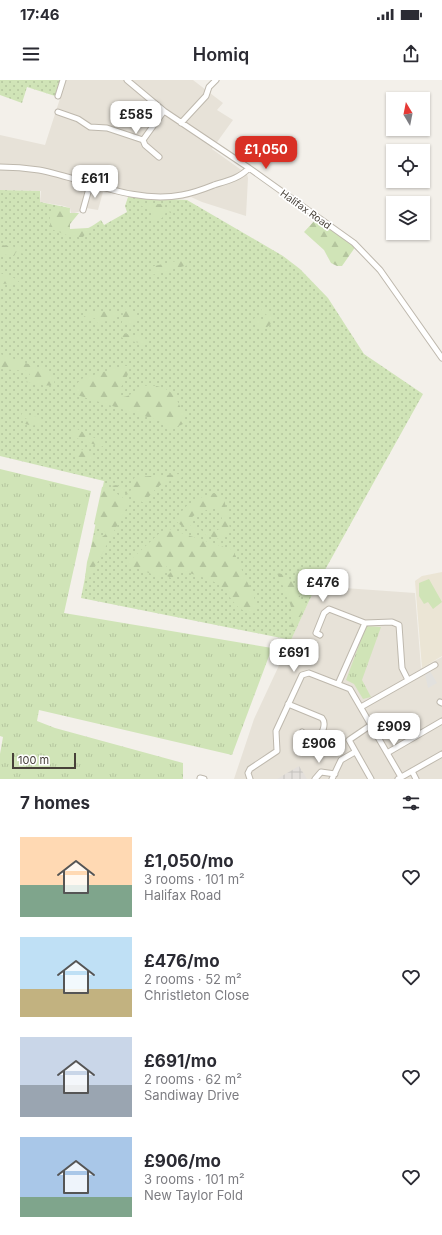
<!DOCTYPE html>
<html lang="en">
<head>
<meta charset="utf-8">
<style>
	body { margin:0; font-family:Inter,sans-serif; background:#f7f7f7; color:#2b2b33; height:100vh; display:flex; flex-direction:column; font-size:15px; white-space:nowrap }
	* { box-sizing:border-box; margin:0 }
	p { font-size:13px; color:#7c7c81 }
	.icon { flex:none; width:22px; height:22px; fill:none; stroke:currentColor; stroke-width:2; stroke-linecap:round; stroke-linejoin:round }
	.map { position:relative; height:699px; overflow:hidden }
	.side { display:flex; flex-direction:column; background:#fff; flex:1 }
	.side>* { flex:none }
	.needle { width:26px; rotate:350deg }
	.buttons { position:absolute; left:386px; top:12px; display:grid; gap:8px }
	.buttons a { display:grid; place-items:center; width:44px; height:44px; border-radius:0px; background:#fff; box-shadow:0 1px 3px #0004; font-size:20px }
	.scale { position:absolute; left:12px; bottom:10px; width:64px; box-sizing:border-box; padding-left:4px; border:2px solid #474139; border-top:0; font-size:11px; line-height:14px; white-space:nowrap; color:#474139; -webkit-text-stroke:3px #fff; paint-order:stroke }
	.price { position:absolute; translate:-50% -34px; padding:0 9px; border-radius:8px; background:#fff; color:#222; font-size:13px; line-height:26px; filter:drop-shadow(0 1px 2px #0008) }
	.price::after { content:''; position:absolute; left:50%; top:24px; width:12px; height:9px; margin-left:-6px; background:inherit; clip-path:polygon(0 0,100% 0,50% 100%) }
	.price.on { background:#d93025; color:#fff }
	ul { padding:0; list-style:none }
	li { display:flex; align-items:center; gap:12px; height:100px; padding:0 20px }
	li span { display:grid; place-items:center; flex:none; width:112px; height:80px; border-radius:0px; color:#555 }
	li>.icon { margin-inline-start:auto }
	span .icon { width:48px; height:48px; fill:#fffc; stroke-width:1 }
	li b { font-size:17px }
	h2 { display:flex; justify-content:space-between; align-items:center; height:48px; padding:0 20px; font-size:17px }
	.status { display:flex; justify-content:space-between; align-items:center; height:28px; padding:0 20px; background:#fff; direction:ltr }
	.status svg { height:11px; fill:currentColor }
	header { display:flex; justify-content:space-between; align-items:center; height:52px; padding:0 20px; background:#fff; font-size:18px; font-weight:600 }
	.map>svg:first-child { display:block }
</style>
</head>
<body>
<div class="status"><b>17:46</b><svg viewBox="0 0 49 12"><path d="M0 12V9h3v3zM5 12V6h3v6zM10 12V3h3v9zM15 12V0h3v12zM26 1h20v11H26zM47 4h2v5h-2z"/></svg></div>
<header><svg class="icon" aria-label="menu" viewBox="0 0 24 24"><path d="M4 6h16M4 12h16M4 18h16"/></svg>Homiq<svg class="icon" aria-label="share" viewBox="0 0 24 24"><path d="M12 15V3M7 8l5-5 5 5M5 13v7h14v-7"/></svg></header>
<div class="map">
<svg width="442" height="699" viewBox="0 0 442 699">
	<defs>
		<pattern id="industrial-grid" width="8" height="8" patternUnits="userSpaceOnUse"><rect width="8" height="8" fill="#e3dfdb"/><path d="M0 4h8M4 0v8" fill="none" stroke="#c4c1bd"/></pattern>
		<pattern id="grass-dots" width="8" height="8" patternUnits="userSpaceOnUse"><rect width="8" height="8" fill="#d0e4b7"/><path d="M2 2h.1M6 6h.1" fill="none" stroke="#b4c59e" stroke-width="1.8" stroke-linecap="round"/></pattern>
		<pattern id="forest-firs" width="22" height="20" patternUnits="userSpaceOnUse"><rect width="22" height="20" fill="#d0e4b7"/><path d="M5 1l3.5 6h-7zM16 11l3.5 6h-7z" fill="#b4c59e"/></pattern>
		<pattern id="park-tufts" width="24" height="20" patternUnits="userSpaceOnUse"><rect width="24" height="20" fill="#d0e4b7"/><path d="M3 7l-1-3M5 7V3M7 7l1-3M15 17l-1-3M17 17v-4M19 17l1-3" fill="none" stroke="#b4c59e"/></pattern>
	</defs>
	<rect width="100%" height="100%" fill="#f3f0ea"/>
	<!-- residential -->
	<path fill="#e7e2d8" d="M66,0H193L223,23L217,30L233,40L212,69L247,94L248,98L246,136L202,122L191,117L182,119H155L103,112L98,130L86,128L85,130L71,134L70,128L64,126L40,122L41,111L0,110V55L45,65Z
		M316,506L415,513L421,588L442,577V699H234L254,639Z"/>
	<!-- industrial -->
	<path fill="url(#industrial-grid)" d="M299,686L307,699H277Z"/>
	<!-- education -->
	<path fill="#ebe5d5" d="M442,492V576L422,588L415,501L422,496Z"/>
	<!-- grass -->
	<path fill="url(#grass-dots)" d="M0,0H60L55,16L27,7L22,23L0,15Z
		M0,110L40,111V122L70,128L69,151C83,152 90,148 101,140L104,145L127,132L125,126L128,117L187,120L283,176L300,189L328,218L364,274L423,314L316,506L291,560L81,518L104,401L0,376Z"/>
	<!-- forest -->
	<path fill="url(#forest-firs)" fill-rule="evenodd" d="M163,124L165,126L164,128L168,127L172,130L171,133L167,131L162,138L153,143L151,131L140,125Z
		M65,127L70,133H79L70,144V149L88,148V151L83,157H72L51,149C48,135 50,129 65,127Z
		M317,138L356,166L342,186H337L331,183L324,170L304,152Z
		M1,165L11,166L25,170V174L16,172L14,176L0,174Z
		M185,179L188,185L152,195L150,187Z
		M0,193L14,198L20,203L0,204Z
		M262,227L271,232L274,239L272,243L266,248L257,246L252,241L255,238L262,241L267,240V235L261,231Z
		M127,229L131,230L136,237L132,244L126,245L122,243C122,238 124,235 122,230Z
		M117,231L119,233C114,241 112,242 102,241L98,245L96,238L85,240L82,238L91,232Z
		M122,253L136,256L147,260L144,264L127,260L119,256Z
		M0,274L48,291L55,297L54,304C48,308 33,303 25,302L30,295L28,291L0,289Z
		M122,286H129C129,301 119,305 119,315L123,317C131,316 135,310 142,307C152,303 170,308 176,318C179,324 182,331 185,337L183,344L172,349H167L161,342L157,340L77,315L75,306L81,299Z
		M22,333L46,340C38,346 32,347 23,343L27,339L21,336Z
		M77,349L106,364L101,367L68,355V352Z
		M80,369L93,373L92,382L76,378L74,374Z
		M181,394L183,396L178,401C161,399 154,411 144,423L112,406L116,405L130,411L133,408V401L135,397Z
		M105,406L128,421L127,427L89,498H85L87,482L94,457H102L106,454L103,448L94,444L102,407Z
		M214,413L224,418L230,449L222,460L184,448L176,441C186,422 194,420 214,413ZM213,428L218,430C223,437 224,444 218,450L205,452L190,445L191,438L197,433Z
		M169,449L233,470L254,517L256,526L253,532C236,534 230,513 219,505C210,498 194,495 184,491L171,498L167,496L175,488L168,484L162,495H154L126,484L162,451Z
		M277,493C294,495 298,513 304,526L296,549L292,551L290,549C298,531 284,510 277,493Z"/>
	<!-- park -->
	<path fill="url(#park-tufts)" d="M0,389L91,411L64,533L272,568L232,675L39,630L37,641L55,648L183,683V699H0V674L3,657L0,656Z
		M366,546L381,547L362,600L371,617L363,619L354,604L346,600Z
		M327,654L343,659L318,674L315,668L323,662Z"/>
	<!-- pitch -->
	<path fill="#d0e4b7" d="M429,499L442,522L433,529L428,522L424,524L419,516V503Z"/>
	<!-- parking -->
	<path fill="#e2e1de" d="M430,591L437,603L428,608L425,594Z"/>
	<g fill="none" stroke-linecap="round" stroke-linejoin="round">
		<!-- minor casing -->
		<g stroke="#beb8ad" stroke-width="7">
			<path id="minor" d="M127,0L164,31L249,88L354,163L380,190L442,278
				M58,16L63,0
				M58,32L78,39L90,47L107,48L143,60
				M181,43L206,16L209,7L216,0
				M159,77L145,65L143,60L164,31
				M0,87C13,87 26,88 39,90C86,99 133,124 182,115C193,113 204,109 214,105C227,101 240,98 249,88
				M83,130L90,105
				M320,555L316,553L324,533L329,529L365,543
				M338,604L365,543L392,542L399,545L402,588L408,600
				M440,622L442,623
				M288,624L322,638C327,644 322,654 317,660L310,662L302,652
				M361,627L435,585
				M387,673L442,641
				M412,691L416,699
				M200,698L204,699
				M250,699L248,693L250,689L277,671L276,651L302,595L309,593L350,609L401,697
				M315,699L321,692L335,694
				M332,699L341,680L355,672
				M371,699L349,660L371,645
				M398,699L442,674"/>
		</g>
		<!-- minor -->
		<use href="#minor" stroke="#fff" stroke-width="5"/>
	</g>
	<g text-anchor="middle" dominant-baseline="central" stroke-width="3.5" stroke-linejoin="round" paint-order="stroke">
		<!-- street labels -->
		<g font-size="10" fill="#474139" stroke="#fff">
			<text transform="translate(306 129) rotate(36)">Halifax Road</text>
		</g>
	</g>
</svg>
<div class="buttons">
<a><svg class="needle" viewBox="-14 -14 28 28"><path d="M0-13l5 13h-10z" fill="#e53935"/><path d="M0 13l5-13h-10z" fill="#7c7c81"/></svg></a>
<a><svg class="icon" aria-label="locate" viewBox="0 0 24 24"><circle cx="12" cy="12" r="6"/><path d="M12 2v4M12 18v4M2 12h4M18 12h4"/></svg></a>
<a><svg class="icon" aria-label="layers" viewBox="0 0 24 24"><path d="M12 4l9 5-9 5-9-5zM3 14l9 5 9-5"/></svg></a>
</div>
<div class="scale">100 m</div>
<b class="price" style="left:136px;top:55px">£585</b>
<b class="price on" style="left:266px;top:90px">£1,050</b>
<b class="price" style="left:95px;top:119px">£611</b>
<b class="price" style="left:323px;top:523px">£476</b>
<b class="price" style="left:294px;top:593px">£691</b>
<b class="price" style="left:394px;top:667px">£909</b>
<b class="price" style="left:319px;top:684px">£906</b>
</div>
<section class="side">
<h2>7 homes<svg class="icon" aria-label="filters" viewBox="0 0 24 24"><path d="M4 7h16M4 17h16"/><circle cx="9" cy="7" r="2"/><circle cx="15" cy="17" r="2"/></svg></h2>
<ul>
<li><span style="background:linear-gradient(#ffd9b3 60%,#7fa58c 0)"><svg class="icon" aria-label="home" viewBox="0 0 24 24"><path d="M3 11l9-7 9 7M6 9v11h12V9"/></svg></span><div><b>£1,050/mo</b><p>3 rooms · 101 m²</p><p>Halifax Road</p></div><svg class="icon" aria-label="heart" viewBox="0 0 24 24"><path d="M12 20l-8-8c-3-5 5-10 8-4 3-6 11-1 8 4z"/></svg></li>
<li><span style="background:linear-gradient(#bfe0f5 65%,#c2b280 0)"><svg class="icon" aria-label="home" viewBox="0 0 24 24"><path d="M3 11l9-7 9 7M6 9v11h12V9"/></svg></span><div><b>£476/mo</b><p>2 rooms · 52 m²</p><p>Christleton Close</p></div><svg class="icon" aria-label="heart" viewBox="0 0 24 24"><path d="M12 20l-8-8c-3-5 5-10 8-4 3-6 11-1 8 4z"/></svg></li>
<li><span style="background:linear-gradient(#c9d6e8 60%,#9aa5b1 0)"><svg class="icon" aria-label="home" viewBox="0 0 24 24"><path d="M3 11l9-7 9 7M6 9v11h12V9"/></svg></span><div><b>£691/mo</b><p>2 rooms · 62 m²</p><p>Sandiway Drive</p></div><svg class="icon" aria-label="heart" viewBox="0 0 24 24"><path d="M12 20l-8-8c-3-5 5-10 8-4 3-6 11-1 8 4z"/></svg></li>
<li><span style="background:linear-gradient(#a9c7e8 75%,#7fa58c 0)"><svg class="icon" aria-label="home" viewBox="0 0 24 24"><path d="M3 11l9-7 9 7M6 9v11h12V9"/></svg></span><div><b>£906/mo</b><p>3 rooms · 101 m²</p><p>New Taylor Fold</p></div><svg class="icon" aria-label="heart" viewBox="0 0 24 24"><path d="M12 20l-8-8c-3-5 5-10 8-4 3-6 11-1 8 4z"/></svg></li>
</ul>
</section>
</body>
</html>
